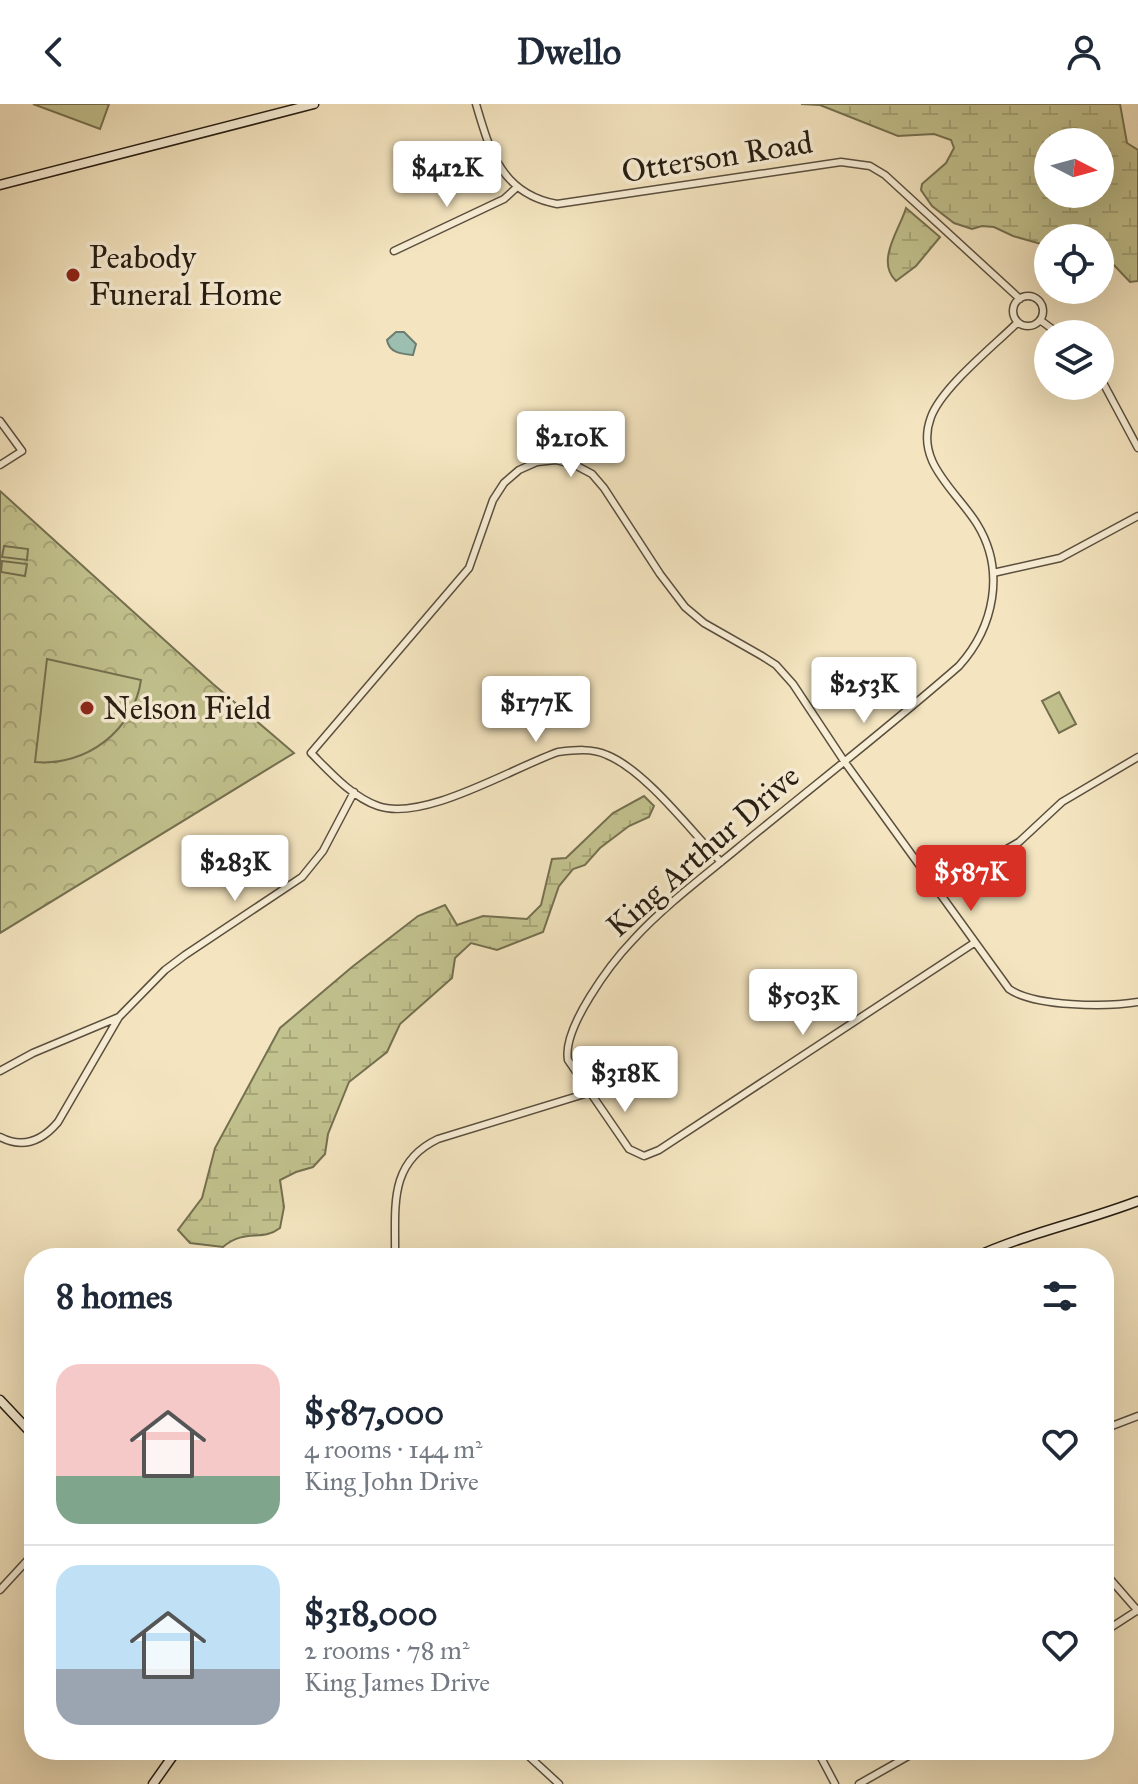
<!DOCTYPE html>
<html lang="en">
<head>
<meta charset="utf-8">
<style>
	body { margin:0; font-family:"IM FELL Great Primer",serif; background:#f2f2f3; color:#1f2937; height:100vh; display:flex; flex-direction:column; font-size:30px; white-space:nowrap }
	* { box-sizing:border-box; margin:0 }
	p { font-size:26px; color:#747a83 }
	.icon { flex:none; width:44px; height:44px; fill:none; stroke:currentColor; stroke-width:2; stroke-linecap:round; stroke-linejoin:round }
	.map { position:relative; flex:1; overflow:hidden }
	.drawer { position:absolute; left:24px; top:1144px; width:1090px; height:512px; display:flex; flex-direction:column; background:#fff; border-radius:32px; box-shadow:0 8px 32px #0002 }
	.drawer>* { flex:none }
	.needle { width:52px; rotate:96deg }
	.buttons { position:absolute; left:1034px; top:24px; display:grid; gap:16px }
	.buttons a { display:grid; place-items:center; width:80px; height:80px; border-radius:50%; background:#fff; box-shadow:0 8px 32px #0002; font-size:40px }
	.price { position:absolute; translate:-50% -68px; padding:0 18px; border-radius:8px; background:#fff; color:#222; font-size:26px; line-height:52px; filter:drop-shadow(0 2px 4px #0008) }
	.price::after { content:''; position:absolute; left:50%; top:48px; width:24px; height:18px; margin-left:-12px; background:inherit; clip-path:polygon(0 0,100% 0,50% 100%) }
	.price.selected { background:#d93025; color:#fff }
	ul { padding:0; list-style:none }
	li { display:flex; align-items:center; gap:24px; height:200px; padding:0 32px }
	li+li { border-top:2px solid #e0e1e3 }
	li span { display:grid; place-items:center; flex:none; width:224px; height:160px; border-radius:24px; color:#555 }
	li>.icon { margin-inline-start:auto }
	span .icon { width:96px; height:96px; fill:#fffc; stroke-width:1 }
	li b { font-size:34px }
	h2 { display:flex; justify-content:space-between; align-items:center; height:96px; padding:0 32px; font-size:34px }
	header { display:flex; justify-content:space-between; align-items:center; height:104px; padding:0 32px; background:#fff; font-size:36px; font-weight:700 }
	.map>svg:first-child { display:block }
</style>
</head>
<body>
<header><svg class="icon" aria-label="back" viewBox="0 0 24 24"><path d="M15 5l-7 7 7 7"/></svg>Dwello<svg class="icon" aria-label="person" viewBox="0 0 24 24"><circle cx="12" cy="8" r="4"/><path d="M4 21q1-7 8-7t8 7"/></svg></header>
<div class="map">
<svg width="1138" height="1680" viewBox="0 0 1138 1680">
	<defs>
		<pattern id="wetland-marsh" width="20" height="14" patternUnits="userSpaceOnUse" patternTransform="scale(2)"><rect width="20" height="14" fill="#c2c28e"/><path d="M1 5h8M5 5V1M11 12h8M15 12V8" fill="none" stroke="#a7a679"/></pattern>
		<pattern id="park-crowns" width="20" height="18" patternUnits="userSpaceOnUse" patternTransform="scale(2)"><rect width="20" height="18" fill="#c2c28e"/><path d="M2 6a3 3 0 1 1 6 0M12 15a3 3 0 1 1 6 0" fill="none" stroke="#a7a679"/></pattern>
	</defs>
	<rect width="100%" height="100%" fill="#f4e5c0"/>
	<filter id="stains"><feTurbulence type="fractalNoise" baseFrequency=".0025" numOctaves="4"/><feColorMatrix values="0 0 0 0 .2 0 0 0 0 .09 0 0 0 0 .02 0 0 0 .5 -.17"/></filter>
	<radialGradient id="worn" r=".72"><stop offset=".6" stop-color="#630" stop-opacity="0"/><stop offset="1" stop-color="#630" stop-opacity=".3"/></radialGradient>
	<!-- wetland -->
	<path fill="url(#wetland-marsh)" stroke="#747050" stroke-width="2" fill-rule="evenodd" d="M801,0H1120L1127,39L1138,46V177L1130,178L1110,157L1100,154V134H1048V142L1013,132L994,123L982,122L972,125L954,119L932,102L921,86L922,80L946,59L954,44L951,36L934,30L898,32L820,1ZM1048,38H1100V90H1048Z
		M906,104L940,133L916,162L896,177C875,157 900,125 906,104Z
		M644,692L654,702L649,713L629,722L600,744L585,761L573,765L559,782L543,828L497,846L471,839L455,854L452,874L400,920L387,948L349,978L328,1030L325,1050L313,1063L296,1068L280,1076L284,1103L280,1124C262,1138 245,1124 223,1143L190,1139L178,1126L202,1094L215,1044L280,924L352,863L418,812L445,801L457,821L483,812L527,815L541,801L552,755L566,754L613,709Z"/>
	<!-- park -->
	<path fill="url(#park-crowns)" stroke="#747050" stroke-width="2" d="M0,387L213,580L294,649L0,829Z"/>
	<!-- pitch -->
	<path fill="#c2c28e" stroke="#747050" stroke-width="2" d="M33,0H109L100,25Z
		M4,442L28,445L27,456L2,453Z
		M2,457L27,460L25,472L1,468Z
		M47,555L141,576C134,626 86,663 35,658Z
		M1059,588L1076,620L1059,629L1042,597Z"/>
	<!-- water -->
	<path fill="#9cbfb1" stroke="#6d7e71" stroke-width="2" d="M396,228H404L416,240L413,251C402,250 389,249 387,236Z"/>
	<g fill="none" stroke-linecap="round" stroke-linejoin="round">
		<!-- street casing -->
		<g stroke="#5a4f3e" stroke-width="9">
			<path id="street" d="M476,0C490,48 502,90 557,100L841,58L870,62L885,71L1020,195
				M394,147L504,95L516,84
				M1013 207a15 15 0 1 1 30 0a15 15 0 1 1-30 0Z
				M1040,216L1059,230
				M1100,273L1138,344
				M0,317L22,347L0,361
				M993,469L1060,454L1138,412
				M721,758C691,727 646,667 607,651C592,644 575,646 558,648C512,664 424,718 378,702C352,693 330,668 311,649L469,464L493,396L504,379L519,366L537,358L556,356L575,361L592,370L604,384L660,470L685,503L704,519L762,552L776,561L793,580L844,657L1009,885C1035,903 1107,903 1138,898
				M936,786L1019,738L1062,698L1138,653
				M974,839L659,1046L644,1052L629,1045L568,956C562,924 611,859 633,836C664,802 703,773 738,744C812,683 887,625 959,562C994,523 1006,467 977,420C956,386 914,358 931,313C942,283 995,241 1018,218
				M0,967L33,949L119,913L165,866L185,851L302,773L323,747L354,688
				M0,1033C23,1045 42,1037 58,1018L119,913
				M395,1154C396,1105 387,1059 438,1035L591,988
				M1104,1325L1138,1312
				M1104,1468L1138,1507
				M0,1486L34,1449
				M1104,1528L1138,1506
				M522,1646L559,1680
				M817,1646L835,1680
				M859,1680L919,1646"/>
		</g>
		<!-- secondary casing -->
		<g stroke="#261d12" stroke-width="11">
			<path id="secondary" d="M0,81L314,0
				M973,1154C1027,1129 1083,1118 1138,1097
				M0,1296L34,1332
				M153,1680L177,1646"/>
		</g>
		<!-- street -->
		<use href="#street" stroke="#f8eed6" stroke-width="6"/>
		<!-- secondary -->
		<use href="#secondary" stroke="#f8eed6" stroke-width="8"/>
	</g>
	<!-- markers -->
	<g fill="#8f2418" stroke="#f8eed6" stroke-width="3">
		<circle cx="73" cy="171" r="8"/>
		<circle cx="87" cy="604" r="8"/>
	</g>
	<g text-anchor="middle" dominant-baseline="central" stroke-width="7" stroke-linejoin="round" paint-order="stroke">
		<!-- street labels -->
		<g font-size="32" fill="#261d12" stroke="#f8eed6">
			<text transform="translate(717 53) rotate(-9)">Otterson Road</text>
			<text transform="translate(703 747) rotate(-41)">King Arthur Drive</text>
		</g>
		<!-- poi labels -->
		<g font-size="32" fill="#261d12" stroke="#f8eed6" text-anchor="start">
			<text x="89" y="153">Peabody<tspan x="89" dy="37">Funeral Home</tspan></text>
			<text x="103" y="604">Nelson Field</text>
		</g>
	</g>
	<rect width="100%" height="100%" filter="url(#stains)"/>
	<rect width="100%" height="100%" fill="url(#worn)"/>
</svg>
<div class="buttons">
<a><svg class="needle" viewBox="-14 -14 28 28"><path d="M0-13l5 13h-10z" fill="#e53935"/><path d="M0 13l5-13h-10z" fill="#747a83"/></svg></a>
<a><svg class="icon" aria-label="locate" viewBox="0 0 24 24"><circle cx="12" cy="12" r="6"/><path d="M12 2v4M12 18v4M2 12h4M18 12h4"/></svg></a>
<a><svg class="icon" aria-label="layers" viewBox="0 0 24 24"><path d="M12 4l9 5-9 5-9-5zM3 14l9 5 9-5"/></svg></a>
</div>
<b class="price" style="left:447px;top:105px">$412K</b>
<b class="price" style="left:571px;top:375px">$210K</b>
<b class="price" style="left:864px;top:621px">$253K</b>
<b class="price" style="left:536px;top:640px">$177K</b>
<b class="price" style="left:235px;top:799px">$283K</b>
<b class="price selected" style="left:971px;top:809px">$587K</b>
<b class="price" style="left:803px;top:933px">$503K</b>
<b class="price" style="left:625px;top:1010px">$318K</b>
<section class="drawer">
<h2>8 homes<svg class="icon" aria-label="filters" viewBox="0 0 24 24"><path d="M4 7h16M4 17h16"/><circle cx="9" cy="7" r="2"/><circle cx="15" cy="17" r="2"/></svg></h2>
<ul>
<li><span style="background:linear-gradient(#f6c9c9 70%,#7fa58c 0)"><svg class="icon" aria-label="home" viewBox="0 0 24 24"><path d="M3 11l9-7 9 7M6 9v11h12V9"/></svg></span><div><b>$587,000</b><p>4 rooms · 144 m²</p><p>King John Drive</p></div><svg class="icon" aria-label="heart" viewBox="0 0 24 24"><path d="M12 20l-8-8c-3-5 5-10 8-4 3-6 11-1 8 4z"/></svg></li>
<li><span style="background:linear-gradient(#bfe0f5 65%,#9aa5b1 0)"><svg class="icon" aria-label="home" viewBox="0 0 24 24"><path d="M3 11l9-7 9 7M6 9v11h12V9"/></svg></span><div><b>$318,000</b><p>2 rooms · 78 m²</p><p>King James Drive</p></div><svg class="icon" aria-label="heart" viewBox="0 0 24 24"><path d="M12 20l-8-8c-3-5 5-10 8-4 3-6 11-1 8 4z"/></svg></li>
</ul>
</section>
</div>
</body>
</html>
